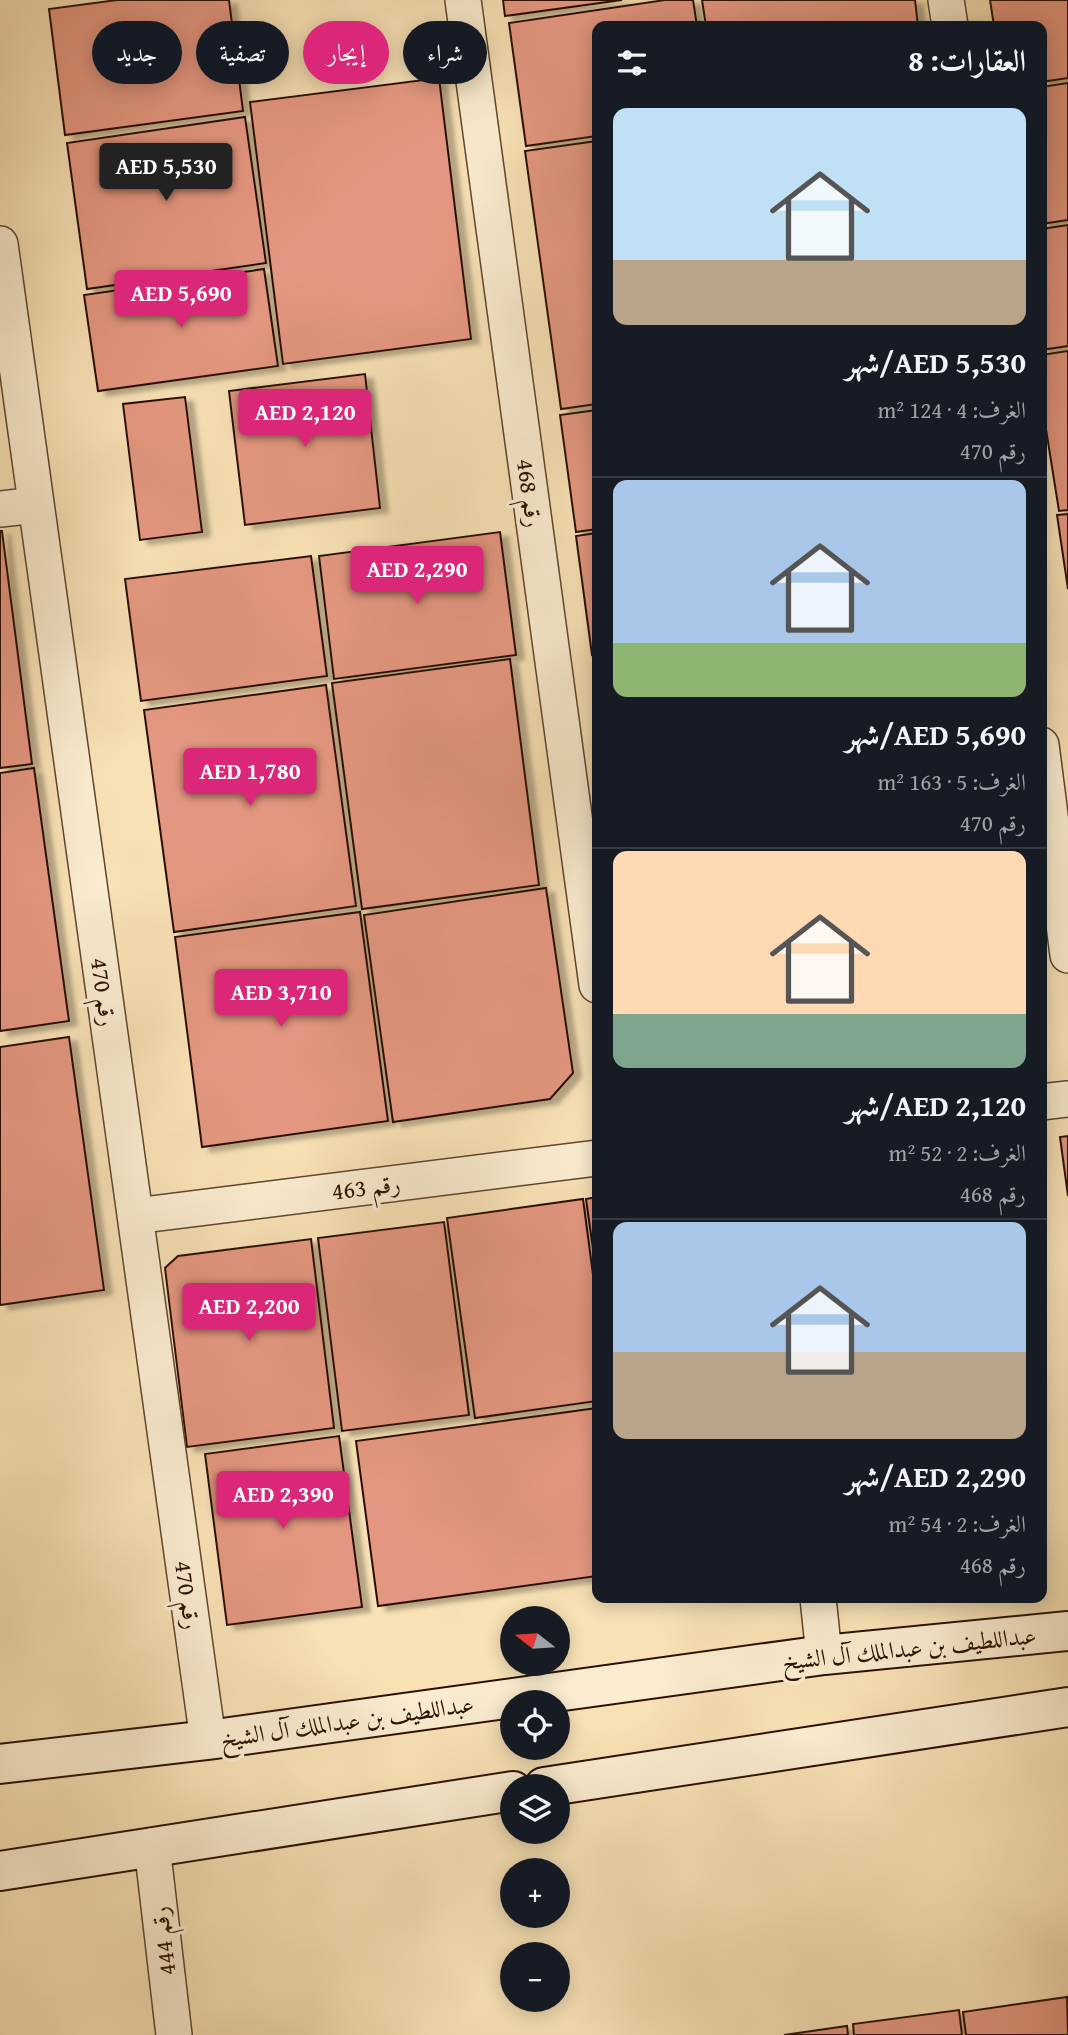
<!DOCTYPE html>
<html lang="ar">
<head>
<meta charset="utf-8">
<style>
	body { margin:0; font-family:"Gentium Book Plus",Amiri,serif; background:#20242c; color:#f1f3f6; direction:rtl; height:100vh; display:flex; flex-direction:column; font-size:26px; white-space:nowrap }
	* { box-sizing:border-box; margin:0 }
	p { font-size:23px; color:#9ea1a6 }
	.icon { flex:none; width:38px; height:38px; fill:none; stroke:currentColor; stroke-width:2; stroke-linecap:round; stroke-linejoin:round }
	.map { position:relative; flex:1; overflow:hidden; direction:ltr }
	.panel { position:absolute; left:592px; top:21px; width:455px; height:1582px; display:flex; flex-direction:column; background:#171b24; border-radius:14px; box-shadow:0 4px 18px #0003; direction:rtl }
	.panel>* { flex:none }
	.hud { position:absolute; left:21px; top:21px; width:466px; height:63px; direction:rtl; display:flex; gap:14px }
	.needle { width:46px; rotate:287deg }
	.controls { position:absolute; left:500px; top:1606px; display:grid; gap:14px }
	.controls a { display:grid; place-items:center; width:70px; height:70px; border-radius:50%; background:#171b24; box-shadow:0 4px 18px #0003; font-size:35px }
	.price { position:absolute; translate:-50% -60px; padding:0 16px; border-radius:7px; background:#db2777; color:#fff; font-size:23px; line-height:46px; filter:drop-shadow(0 2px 4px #0008) }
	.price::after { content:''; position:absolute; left:50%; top:42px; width:21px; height:16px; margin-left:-10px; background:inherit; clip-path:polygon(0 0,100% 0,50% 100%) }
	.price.on { background:#222; color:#fff }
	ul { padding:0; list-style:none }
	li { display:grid; align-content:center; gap:14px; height:371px; padding:0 21px }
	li+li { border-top:2px solid #363941 }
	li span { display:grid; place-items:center; height:217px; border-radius:14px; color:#555 }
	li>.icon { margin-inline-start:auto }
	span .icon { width:126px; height:126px; fill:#fffc; stroke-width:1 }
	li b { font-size:30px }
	h2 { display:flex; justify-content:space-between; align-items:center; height:84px; padding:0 21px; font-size:30px }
	.pill { padding:0 24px; border-radius:32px; background:#171b24; box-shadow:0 4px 18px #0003; font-size:24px; line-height:63px }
	.pill.on { background:#db2777; color:#fff }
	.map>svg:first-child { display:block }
</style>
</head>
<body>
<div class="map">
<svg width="1068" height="2035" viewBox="0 0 1068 2035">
	<defs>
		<filter id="shadow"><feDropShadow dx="8" dy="4.5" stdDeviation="2" flood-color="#0004"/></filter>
	</defs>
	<rect width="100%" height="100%" fill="#f8e1b5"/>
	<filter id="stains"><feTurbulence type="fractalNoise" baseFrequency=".00286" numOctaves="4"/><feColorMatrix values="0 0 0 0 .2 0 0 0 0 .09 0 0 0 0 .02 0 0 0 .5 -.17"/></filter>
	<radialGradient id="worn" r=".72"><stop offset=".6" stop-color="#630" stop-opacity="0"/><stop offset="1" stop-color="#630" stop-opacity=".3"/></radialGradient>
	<!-- building -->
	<path fill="#e49780" stroke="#2c1102" stroke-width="2" filter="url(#shadow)" d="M117,0H229L243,111L65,135L49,9Z
		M503,0H622L505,16Z
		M665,0H693L697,26H597V136L526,146L509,23Z
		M702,0H915L918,26H706Z
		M990,0H1068V78L1041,82V26H994Z
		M439,78L471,339L283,364L250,102Z
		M1068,83V220L1041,224V87Z
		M245,117L266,263L87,289L67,143Z
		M597,141V404L561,409L525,151Z
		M1068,225V346L1041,350V229Z
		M264,269L278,366L98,391L84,295Z
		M1068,351V510L1059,511L1041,398V355Z
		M365,374L380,508L245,525L229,391Z
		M185,397L202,532L140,540L123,404Z
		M597,410V529L576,532L560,415Z
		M1068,514V589L1057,515Z
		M0,531H2L32,764L0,768Z
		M500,532L516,655L334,679L319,556Z
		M597,533V654L592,655L576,536Z
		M311,556L327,676L141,701L125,579Z
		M510,659L539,885L362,909L332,683Z
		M326,685L356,906L174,932L144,710Z
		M34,768L69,1021L0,1031V773Z
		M546,888L573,1073L550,1099L393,1122L364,915Z
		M360,912L388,1121L202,1147L175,937Z
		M69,1037L104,1290L0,1305V1047Z
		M1068,1136V1196L1060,1137Z
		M597,1197V1277L586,1199Z
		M583,1199L597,1305V1401L475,1418L447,1218Z
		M444,1222L469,1415L342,1431L318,1238Z
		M311,1239L334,1428L187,1447L165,1268L178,1256Z
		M597,1408V1576L378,1606L356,1441Z
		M339,1436L362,1607L227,1625L205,1454Z
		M1067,1997L1068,2035H966L963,2012Z
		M959,2010L962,2035H854L853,2024Z
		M847,2026L848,2035H784Z"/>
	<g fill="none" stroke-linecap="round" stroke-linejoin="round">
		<!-- street casing -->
		<g stroke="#5f452f" stroke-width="38">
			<path id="street" d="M463,0L597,985
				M946,0L950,26
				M0,244L208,1740
				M0,509L36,505
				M1041,745L1068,955
				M1041,1102L1068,1099
				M135,1216L597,1158
				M818,1598L824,1655
				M152,1846L174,2035"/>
		</g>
		<!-- secondary casing -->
		<g stroke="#2c1102" stroke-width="42">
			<path id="secondary" d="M0,1764L208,1740L824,1655L1068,1631
				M544,1787L1068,1707
				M0,1871L513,1791"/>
		</g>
		<!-- street -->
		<use href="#street" stroke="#faeccf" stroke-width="35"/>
		<!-- secondary -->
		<use href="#secondary" stroke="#faeccf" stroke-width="38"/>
	</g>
	<g text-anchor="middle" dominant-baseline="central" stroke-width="7" stroke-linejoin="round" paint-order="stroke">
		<!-- street labels -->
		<g font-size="24" fill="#2c1102" stroke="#faeccf">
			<text transform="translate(530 493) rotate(82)">رقم 468</text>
			<text transform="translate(104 992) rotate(82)">رقم 470</text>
			<text transform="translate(366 1187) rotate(-7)">رقم 463</text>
			<text transform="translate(188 1595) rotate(82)">رقم 470</text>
			<text transform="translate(909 1648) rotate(-6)">عبداللطيف بن عبدالملك آل الشيخ</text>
			<text transform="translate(347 1721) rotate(-8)">عبداللطيف بن عبدالملك آل الشيخ</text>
			<text transform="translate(163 1941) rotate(-97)">رقم 444</text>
		</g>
	</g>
	<rect width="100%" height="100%" filter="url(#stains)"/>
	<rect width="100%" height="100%" fill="url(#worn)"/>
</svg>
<div class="controls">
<a><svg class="needle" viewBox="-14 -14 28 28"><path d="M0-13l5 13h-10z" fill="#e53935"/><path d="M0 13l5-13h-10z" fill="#9ea1a6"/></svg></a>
<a><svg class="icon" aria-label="locate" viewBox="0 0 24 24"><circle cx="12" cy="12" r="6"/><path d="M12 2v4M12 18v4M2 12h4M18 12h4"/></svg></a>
<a><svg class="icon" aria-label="layers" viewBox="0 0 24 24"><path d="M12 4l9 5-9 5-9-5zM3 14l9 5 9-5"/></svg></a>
<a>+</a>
<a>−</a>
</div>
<b class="price on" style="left:166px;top:203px">AED 5,530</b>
<b class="price" style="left:181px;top:330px">AED 5,690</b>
<b class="price" style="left:305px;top:449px">AED 2,120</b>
<b class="price" style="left:417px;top:606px">AED 2,290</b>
<b class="price" style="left:250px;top:808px">AED 1,780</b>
<b class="price" style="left:281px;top:1029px">AED 3,710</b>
<b class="price" style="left:249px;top:1343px">AED 2,200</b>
<b class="price" style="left:283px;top:1531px">AED 2,390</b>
<div class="hud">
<a class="pill">شراء</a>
<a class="pill on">إيجار</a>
<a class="pill">تصفية</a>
<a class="pill">جديد</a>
</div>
<section class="panel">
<h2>العقارات: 8<svg class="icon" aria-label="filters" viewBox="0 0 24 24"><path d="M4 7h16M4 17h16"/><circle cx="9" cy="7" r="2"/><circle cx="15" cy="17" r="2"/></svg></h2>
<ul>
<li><span style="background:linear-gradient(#bfe0f5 70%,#b9a48a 0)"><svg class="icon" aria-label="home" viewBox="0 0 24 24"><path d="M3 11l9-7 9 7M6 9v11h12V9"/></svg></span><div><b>AED 5,530/شهر</b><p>الغرف: 4 · 124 m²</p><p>رقم 470</p></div></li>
<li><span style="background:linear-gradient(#a9c7e8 75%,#8fb573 0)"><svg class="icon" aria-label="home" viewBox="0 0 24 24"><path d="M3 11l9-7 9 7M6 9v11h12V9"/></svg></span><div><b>AED 5,690/شهر</b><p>الغرف: 5 · 163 m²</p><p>رقم 470</p></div></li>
<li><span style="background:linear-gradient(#ffd9b3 75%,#7fa58c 0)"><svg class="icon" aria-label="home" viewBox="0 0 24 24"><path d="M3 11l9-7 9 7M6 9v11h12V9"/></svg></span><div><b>AED 2,120/شهر</b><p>الغرف: 2 · 52 m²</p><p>رقم 468</p></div></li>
<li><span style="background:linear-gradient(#a9c7e8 60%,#b9a48a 0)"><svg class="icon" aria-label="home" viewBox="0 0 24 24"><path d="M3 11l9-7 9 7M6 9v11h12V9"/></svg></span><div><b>AED 2,290/شهر</b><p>الغرف: 2 · 54 m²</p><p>رقم 468</p></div></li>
</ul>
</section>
</div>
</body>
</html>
